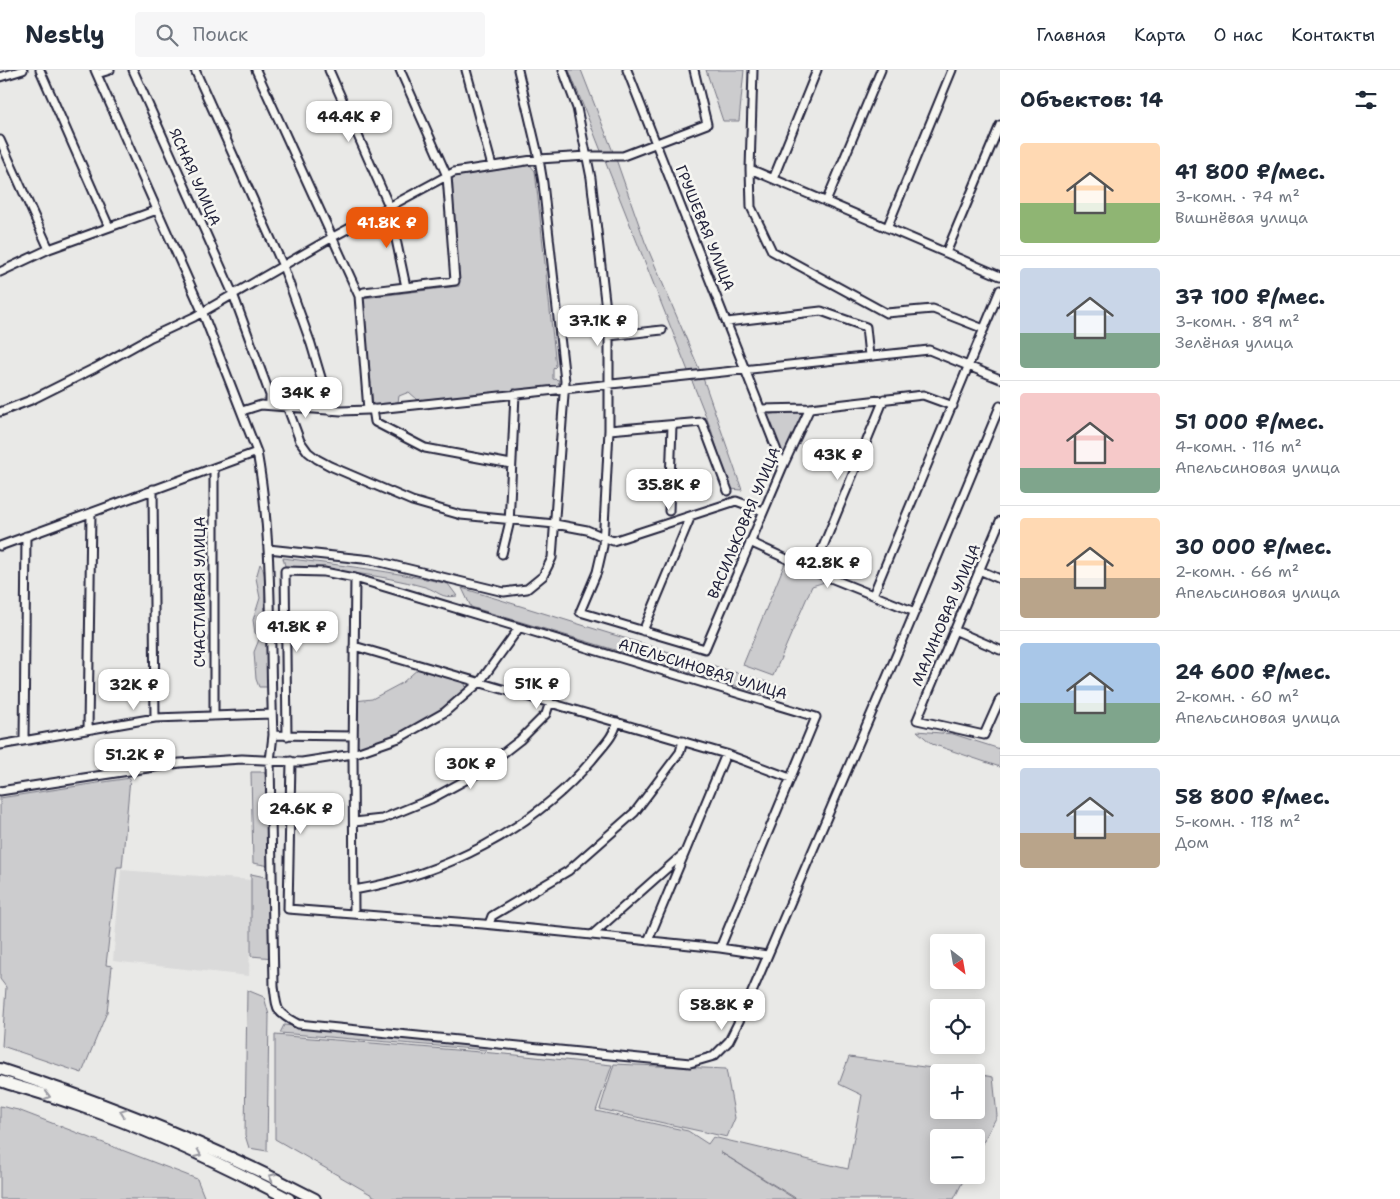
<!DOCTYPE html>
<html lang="ru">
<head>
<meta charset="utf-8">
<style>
	body { margin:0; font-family:"Shantell Sans",sans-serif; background:#f6f6f7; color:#1f2937; height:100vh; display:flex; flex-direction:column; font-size:19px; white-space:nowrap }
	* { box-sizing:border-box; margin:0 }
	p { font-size:16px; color:#747a83 }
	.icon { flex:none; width:28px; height:28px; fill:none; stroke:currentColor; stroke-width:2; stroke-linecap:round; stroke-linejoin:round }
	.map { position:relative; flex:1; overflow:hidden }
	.details { display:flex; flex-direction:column; background:#fff; width:400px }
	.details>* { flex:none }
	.needle { width:32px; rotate:149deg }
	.buttons { position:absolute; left:930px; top:864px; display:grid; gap:10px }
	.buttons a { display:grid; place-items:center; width:55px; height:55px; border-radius:5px; background:#fff; box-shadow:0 2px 12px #0003; font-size:25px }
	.price { position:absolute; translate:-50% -42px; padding:0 11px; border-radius:10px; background:#fff; color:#222; font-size:16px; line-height:32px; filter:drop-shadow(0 1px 2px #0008) }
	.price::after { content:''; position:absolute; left:50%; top:30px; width:15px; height:11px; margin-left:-8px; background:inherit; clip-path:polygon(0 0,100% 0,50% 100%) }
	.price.on { background:#ea580c; color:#fff }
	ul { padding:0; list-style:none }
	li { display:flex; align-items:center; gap:15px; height:125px; padding:0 20px }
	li+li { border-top:1px solid #e0e1e3 }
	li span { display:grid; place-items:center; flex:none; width:140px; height:100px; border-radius:5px; color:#555 }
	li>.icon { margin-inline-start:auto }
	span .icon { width:60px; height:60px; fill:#fffc; stroke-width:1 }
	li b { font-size:21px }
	h2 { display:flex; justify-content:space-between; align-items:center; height:60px; padding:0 20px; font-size:21px }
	header { display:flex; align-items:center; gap:30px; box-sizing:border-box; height:70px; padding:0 25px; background:#fff; border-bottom:1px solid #e0e1e3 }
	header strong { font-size:24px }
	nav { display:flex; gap:28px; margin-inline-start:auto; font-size:18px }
	.search { width:350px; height:45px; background:#f6f6f7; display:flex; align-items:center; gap:12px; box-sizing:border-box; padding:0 18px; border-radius:5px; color:#747a83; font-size:19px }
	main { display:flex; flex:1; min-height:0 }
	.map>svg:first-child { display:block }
</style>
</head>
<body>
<header>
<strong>Nestly</strong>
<div class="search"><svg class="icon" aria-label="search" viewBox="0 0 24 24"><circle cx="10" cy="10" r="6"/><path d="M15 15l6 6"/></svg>Поиск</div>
<nav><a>Главная</a><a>Карта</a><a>О нас</a><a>Контакты</a></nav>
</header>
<main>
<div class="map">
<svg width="1000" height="1129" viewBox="0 0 1000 1129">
	<rect width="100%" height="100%" fill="#e9e9e7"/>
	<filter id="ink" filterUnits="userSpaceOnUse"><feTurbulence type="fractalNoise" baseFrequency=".02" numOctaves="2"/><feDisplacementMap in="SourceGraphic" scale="10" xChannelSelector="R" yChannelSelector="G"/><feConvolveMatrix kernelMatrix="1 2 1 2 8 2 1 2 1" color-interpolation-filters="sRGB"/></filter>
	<g filter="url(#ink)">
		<!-- built -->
		<path fill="#dadada" d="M121,800L252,810L249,906L113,891Z"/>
		<!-- green -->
		<path fill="#ccccce" stroke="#777784" d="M569,0H581L617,92L645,172L703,308L742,420L730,419L711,359Z
			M706,0H744L739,51H723Z
			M530,95L535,101L556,296L553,299V309L559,310L558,316L418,330L409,322L399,326L398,332L373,336L363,228L459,216L450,107Z
			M798,341L802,344L803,348L789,381L784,383L780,381L767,347L771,344Z
			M283,488C339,495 394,501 448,514L457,526C440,529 439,521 425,517C379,504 332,500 285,496Z
			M785,493L828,511L812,516L773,606L743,595Z
			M260,494C270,507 263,535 264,551C266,573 268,595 270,617H259L256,609L254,582L260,567L255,563L253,550L260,528L256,508Z
			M462,518L786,618L776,628L471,537Z
			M419,598L464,611L467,620L449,637L412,660L362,679L355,676V631L372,629L402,613Z
			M917,661L953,664L1000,679V697L932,674Z
			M251,702H264L271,716L270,796L253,793Z
			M130,708L122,797H117L106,895L112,896L107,942L82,1003L2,976L6,917L0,909V728Z
			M251,804L270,808L274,888L251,886Z
			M247,920L264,927L269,945L267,1081L249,1078L245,1065Z
			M284,955L487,977L486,980L280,963Z
			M275,965L516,985L612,995L596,1041L688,1061L708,1074L713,1067L848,1099L862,1025L839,1014L849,987L962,1002H939V1040H976V1004L993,1007L997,1046L976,1086V1068H939V1105H966L954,1129H797L720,1082L795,1129H379L275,1069Z
			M614,994L726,999L735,1048L727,1067L600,1039Z
			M0,1036L18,1040L197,1109L205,1129H0Z"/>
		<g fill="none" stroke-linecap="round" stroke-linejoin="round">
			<!-- street casing -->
			<g stroke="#22223b" stroke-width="11">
				<path id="street" d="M40,0L109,157
					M95,0L202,241L257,382C274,475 269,571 273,665L270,691L274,916C277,940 275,942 298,954L690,993L714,986L729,971L744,941L908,558L1000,336
					M133,0L233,224L270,325V335
					M195,0L283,196L311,274L331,341
					M256,0L359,226L368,340L929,280L1000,309
					M329,0L389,136L406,217
					M466,0L492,96
					M563,0L577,38L591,108L609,266V360L603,476L597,502L580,542L705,579L783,396L810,338
					M627,0L783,396
					M753,0L750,99L1000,206
					M97,4L110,0
					M0,7L23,0
					M0,70L49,179
					M750,99L751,137L772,181L886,243L933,239L984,259
					M773,109L817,0
					M826,132L881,0
					M887,158L952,0
					M946,183L1000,55
					M0,202L49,179L157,140
					M359,226L364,222L455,211L447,106L400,0
					M727,252L821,241L866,257L869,286
					M609,266L662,260
					M287,336L300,371L308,382L317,389L330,396L412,431L461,445L555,454L587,460L613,471L736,431L763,441
					M373,339L375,352L425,378L511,394
					M760,339L810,338L923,325L953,336
					M242,341L261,335L341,341L368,340
					M0,342L31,330L95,298L151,267L194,247L331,168L454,102L539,89L587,86H623L707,54L694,0
					M609,360L702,352L728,421
					M153,419L155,648
					M669,441L672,355
					M1000,451L917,650L984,665L1000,629
					M750,472L813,501L915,542
					M0,476L257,382
					M268,479L372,490L504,522L527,519L543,506L552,488L565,311L543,113L539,89L518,0
					M502,484L509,455L515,324
					M979,500L1000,509
					M813,501L884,329
					M873,525L1000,220
					M954,560L1000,580
					M643,561L691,446
					M354,576L726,684L790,708
					M214,646V398
					M88,659L91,443
					M273,665L353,666
					M287,666L285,501L324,502L355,508L816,647L720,878L483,854L288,839L291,691
					M24,670L26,466
					M0,675L155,648L272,644
					M0,721L180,693L242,689L302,692L353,684L399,668L445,642L480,612L519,558
					M354,752L382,749L431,729L475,705L520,670L546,644L550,632
					M354,820C444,805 533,759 592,690C601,678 614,667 617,652
					M354,844L353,684L355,508
					M489,854L492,846L568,801L635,742L680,682L683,671
					M592,865L682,785
					M648,871L726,684
					M720,878L767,885"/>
			</g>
			<!-- primary casing -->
			<g stroke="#22223b" stroke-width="14">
				<path id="primary" d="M0,999C109,1034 214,1076 315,1129
					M0,1011C26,1019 51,1026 77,1035C150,1060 221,1093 289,1129"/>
			</g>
			<!-- street -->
			<use href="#street" stroke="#f6f6f2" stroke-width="7"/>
			<!-- primary -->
			<use href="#primary" stroke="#f6f6f2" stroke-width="10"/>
		</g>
		<!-- one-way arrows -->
		<defs><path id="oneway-chevron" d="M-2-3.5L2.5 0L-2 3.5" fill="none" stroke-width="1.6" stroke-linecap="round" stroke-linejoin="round" transform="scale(1.25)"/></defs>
		<g stroke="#9797a0">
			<use href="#oneway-chevron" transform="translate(47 1026) rotate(17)"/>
			<use href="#oneway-chevron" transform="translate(123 1042) rotate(-159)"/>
			<use href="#oneway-chevron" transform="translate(198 1084) rotate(24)"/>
			<use href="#oneway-chevron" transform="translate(272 1107) rotate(-155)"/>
		</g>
	</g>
	<g text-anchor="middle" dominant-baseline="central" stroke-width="5" stroke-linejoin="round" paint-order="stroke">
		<!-- street labels -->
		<g font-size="15" fill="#22223b" stroke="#f6f6f2">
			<text transform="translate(195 107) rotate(66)">ЯСНАЯ УЛИЦА</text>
			<text transform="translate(705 158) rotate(68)">ГРУШЕВАЯ УЛИЦА</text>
			<text transform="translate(744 453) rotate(-67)">ВАСИЛЬКОВАЯ УЛИЦА</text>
			<text transform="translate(200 522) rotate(-90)">СЧАСТЛИВАЯ УЛИЦА</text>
			<text transform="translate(946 545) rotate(-67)">МАЛИНОВАЯ УЛИЦА</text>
			<text transform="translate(703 599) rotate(17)">АПЕЛЬСИНОВАЯ УЛИЦА</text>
		</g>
	</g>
</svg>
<div class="buttons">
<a><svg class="needle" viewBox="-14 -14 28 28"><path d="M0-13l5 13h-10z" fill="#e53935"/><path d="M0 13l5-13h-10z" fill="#747a83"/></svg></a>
<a><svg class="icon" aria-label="locate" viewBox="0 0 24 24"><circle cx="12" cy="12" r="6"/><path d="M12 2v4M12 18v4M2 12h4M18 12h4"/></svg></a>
<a>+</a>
<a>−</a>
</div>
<b class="price" style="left:349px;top:73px">44.4K ₽</b>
<b class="price on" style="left:387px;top:179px">41.8K ₽</b>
<b class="price" style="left:598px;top:277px">37.1K ₽</b>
<b class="price" style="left:306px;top:349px">34K ₽</b>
<b class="price" style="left:838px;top:411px">43K ₽</b>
<b class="price" style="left:669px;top:441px">35.8K ₽</b>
<b class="price" style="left:828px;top:519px">42.8K ₽</b>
<b class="price" style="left:297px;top:583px">41.8K ₽</b>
<b class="price" style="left:537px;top:640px">51K ₽</b>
<b class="price" style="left:134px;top:641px">32K ₽</b>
<b class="price" style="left:135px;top:711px">51.2K ₽</b>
<b class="price" style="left:471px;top:720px">30K ₽</b>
<b class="price" style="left:301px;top:765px">24.6K ₽</b>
<b class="price" style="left:722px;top:961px">58.8K ₽</b>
</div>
<section class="details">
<h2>Объектов: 14<svg class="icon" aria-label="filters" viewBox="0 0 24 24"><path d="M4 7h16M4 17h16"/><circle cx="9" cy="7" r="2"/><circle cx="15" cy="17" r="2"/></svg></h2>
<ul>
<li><span style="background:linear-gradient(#ffd9b3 60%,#8fb573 0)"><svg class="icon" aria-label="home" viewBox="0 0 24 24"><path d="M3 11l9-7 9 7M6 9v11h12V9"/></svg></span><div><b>41 800 ₽/мес.</b><p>3-комн. · 74 m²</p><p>Вишнёвая улица</p></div></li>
<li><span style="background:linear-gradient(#c9d6e8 65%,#7fa58c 0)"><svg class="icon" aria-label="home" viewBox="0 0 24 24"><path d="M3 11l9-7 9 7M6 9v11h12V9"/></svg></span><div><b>37 100 ₽/мес.</b><p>3-комн. · 89 m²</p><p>Зелёная улица</p></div></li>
<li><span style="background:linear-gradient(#f6c9c9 75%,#7fa58c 0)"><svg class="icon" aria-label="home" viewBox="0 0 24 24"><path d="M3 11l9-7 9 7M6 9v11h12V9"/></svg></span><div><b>51 000 ₽/мес.</b><p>4-комн. · 116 m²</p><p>Апельсиновая улица</p></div></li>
<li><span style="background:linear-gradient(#ffd9b3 60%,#b9a48a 0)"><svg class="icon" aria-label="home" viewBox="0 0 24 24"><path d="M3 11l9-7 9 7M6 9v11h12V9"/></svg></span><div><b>30 000 ₽/мес.</b><p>2-комн. · 66 m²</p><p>Апельсиновая улица</p></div></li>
<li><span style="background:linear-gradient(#a9c7e8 60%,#7fa58c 0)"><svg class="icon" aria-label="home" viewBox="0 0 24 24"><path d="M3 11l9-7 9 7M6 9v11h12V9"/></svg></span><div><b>24 600 ₽/мес.</b><p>2-комн. · 60 m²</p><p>Апельсиновая улица</p></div></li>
<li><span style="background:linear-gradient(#c9d6e8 65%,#b9a48a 0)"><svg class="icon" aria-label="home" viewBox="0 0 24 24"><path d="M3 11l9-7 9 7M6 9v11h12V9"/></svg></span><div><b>58 800 ₽/мес.</b><p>5-комн. · 118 m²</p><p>Дом</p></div></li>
</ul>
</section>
</main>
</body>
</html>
